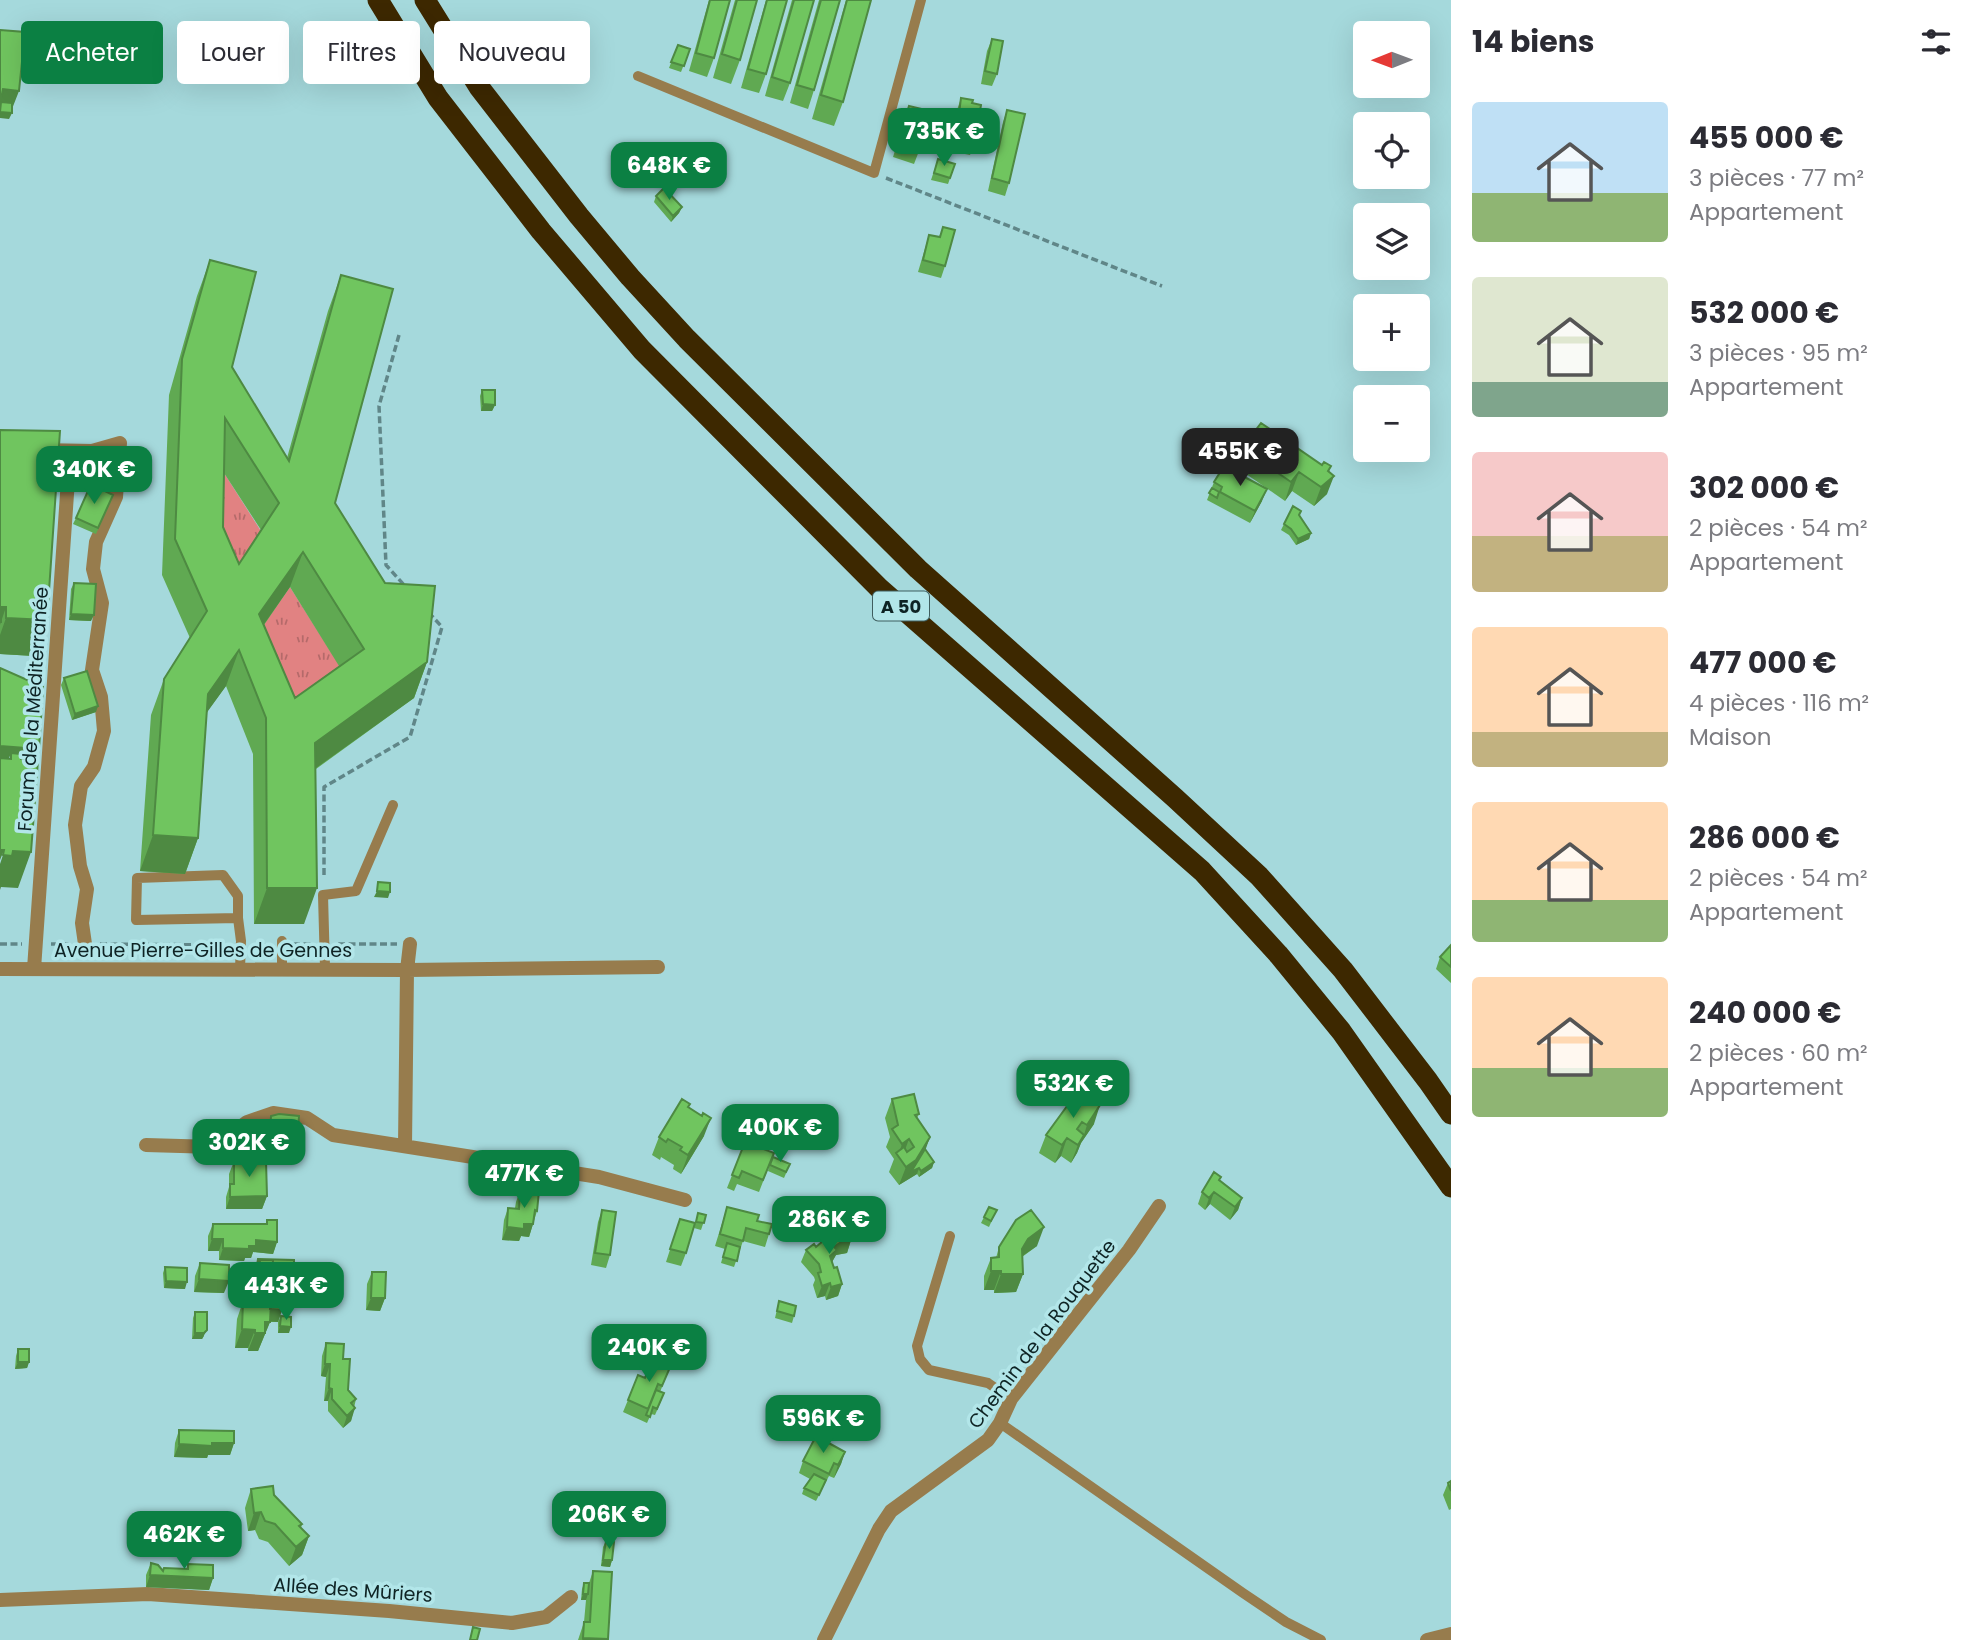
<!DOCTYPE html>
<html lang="fr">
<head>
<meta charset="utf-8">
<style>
	body { margin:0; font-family:Poppins,sans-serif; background:#f2f2f3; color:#2b2b33; height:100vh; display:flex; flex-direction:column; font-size:26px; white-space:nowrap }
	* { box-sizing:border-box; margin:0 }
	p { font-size:23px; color:#7c7c81 }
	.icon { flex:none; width:38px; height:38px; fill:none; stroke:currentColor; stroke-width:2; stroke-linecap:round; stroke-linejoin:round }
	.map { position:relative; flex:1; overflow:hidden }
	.side { display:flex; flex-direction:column; background:#fff; width:525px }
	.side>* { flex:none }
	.banner { position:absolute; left:21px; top:21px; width:665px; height:63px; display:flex; gap:14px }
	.needle { width:46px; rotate:269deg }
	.controls { position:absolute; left:1353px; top:21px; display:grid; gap:14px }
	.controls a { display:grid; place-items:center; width:77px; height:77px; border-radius:7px; background:#fff; box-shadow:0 7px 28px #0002; font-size:35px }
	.price { position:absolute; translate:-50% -60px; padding:0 16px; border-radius:14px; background:#0b8043; color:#fff; font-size:23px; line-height:46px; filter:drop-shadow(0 2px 4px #0008) }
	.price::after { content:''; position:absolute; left:50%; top:42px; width:21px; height:16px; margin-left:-10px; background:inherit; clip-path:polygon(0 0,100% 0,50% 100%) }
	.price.active { background:#222; color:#fff }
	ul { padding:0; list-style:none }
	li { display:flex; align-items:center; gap:21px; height:175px; padding:0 21px }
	li span { display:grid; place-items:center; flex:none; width:196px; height:140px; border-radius:7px; color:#555 }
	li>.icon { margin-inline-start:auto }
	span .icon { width:84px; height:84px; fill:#fffc; stroke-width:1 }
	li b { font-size:30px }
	h2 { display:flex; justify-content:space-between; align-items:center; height:84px; padding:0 21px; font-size:30px }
	.pill { padding:0 24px; border-radius:7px; background:#fff; box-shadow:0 7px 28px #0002; font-size:24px; line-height:63px }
	.pill.active { background:#0b8043; color:#fff }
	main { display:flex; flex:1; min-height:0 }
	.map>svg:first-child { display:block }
</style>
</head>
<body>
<main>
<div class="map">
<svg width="1451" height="1640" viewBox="0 0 1451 1640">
	<defs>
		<pattern id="grass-tufts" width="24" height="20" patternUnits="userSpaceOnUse" patternTransform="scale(1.75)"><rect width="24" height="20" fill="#e18282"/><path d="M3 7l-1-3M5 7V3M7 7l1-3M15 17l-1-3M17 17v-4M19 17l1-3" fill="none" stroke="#b56a6a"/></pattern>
	</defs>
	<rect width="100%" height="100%" fill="#a5d9dc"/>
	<!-- grass -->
	<path fill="url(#grass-tufts)" d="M212,454L266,539L226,600Z
		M290,587L351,684L282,734L246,650Z"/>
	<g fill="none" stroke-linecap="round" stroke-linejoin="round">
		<!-- path -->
		<path stroke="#608688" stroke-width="3.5" stroke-dasharray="7 3.5" stroke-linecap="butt" d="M886,178L1162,286
			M399,335L379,406L386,565L405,586
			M324,875V787L410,737L442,627L431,615
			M0,944H22
			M51,944H71
			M100,944L229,945
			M293,944H313
			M338,944H397
			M254,945H271"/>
		<!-- lane -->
		<path stroke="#977c4d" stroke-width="10" d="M638,76L874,173L921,0
			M238,918V896L223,875L137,878L136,920L238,918L241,941L240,969
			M282,968V941
			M325,968L323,895L356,891L393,805
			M950,1236L917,1346L920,1359L929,1370L988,1383L1011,1399
			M1000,1423L1243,1593L1286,1622L1321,1640"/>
		<!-- street -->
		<path stroke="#977c4d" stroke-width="14" d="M40,450L92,451L120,443L116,497L96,542L93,569L102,603L92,670L101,697L104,731L94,767L81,786L75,825L80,866L87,889L82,923L85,944
			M410,944L407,970L658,967
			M0,969L407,970L405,1146
			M34,969L70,451
			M146,1145L215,1147L247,1122L273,1113L307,1118L333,1135L599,1177L685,1200
			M0,1600L148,1594L389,1611L512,1623L546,1617L571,1597
			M824,1640L879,1529L891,1511L988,1440L1000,1423L1011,1399L1129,1250L1159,1206
			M1427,1640L1451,1634"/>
		<!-- highway -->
		<path stroke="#3d2800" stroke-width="21" d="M378,0L438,98L541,231L642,350L879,588L1202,871L1278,954L1341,1031L1451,1187
			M425,0L479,87L579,216L630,277L687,339L918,569L1175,798L1259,876L1343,970L1428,1081L1451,1114"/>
	</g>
	<!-- wall -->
	<path fill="#60a952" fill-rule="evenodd" d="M709,0H730L714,58L707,77L689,71Z
		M735,0H757L740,60L731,84L713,78Z
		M766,0H787L766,74L759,93L741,88Z
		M792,0H814L790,83L783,101L765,96Z
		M819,0H840L814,90L808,109L790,103Z
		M846,0H871L843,102L834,126L812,119Z
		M53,28L65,44H51V34Z
		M74,29L90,40L73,41L72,36Z
		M27,38L43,44L40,50L29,55L25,44Z
		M992,39L997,74L992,86L981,84L987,51Z
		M678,45L690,49L681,72L669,68Z
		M961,98L972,101L978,123L980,136L975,148H973L970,155L955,152L957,144L954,143L957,127H954L957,110Z
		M909,106L919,151L914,164L893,157Z
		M1007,110L1009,183L1005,196L988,191L1003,122Z
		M938,159L955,164L948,184L931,180Z
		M656,196L682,207L679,213L671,222L654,202Z
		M943,227L945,266L941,278L918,272L929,235L940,237Z
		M210,260L232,367L287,458L328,311L341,275L335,503L427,662L414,698L316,769L304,924H254L253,754L226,686L206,713L198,838L185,874L140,871L151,715L164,679L190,638L162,575L169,395L197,296ZM224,473L261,530L239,564L223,527ZM290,587L339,666L295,698L264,625Z
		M482,390L495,405L492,411H481L480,396Z
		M0,430L47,620L34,656L0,654Z
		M1242,448L1329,472L1327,494L1314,506L1292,491L1285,501L1236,467Z
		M1214,482L1262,501L1250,523L1207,500Z
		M111,501L96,534L73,524L76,518Z
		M1299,515L1311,533L1309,539L1296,545L1289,535L1281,530L1284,524Z
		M74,583L91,621L69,620L71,589Z
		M64,678L96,712L72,720L61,685Z
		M1451,945V983L1436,969L1440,957Z
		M1078,1091L1094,1124L1081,1143L1077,1153L1071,1163L1061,1156L1055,1163L1039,1153L1046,1135Z
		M892,1099L919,1114L917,1118L930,1137L925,1149L934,1162L932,1168L919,1177L917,1174L899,1185L889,1172L894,1159L886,1147L890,1137L885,1118Z
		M688,1108L704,1136L681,1174L673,1169L674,1165L661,1157L660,1160L652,1155L659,1137Z
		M271,1116L294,1145L265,1144L267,1129Z
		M745,1142L773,1157L790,1164L784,1178L768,1171L769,1166L759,1192L737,1184L734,1191L727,1188Z
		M234,1161L267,1196L262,1209H226V1197L229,1187V1174Z
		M1220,1180L1242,1198L1238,1210L1230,1220L1210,1204L1205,1210L1198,1204L1202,1192Z
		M520,1190L537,1211L529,1237L521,1236L519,1241L502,1240L504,1220L508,1208H515L516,1202Z
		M727,1207L757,1221L769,1234L765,1247L743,1241L734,1267L721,1263L725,1249L715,1246Z
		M602,1210L610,1255L606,1268L591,1265L598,1222Z
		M698,1213L706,1215L701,1230L694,1228Z
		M994,1216L989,1227L981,1223L984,1217Z
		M680,1219L686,1253L681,1266L666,1262Z
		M267,1220L277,1242L273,1254L253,1252L251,1258H245L244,1261L219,1260V1251H208V1236L213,1224H266Z
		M851,1240L847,1253L836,1255L832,1262L834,1268L842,1284L838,1296L826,1300L825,1296L817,1298L813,1285L815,1280L814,1277L801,1262L806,1250Z
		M1037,1246L1022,1257L1023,1274L1016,1292L994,1293V1290H984V1276L991,1258H996L999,1247Z
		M258,1259L294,1263L292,1297H283L282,1310L278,1322H270L258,1351H248V1348H235L237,1319L243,1301H245V1291Z
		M200,1263L224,1293L194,1292L195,1276Z
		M165,1267L185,1289L164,1288L163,1273Z
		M372,1272L385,1298L380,1311L366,1310L367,1284Z
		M779,1301L794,1316L792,1323L775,1318Z
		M195,1312L204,1336L202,1339H192L193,1318Z
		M281,1316L289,1333H278V1322Z
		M326,1343L343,1359L348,1390L356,1399L351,1421L343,1428L328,1411V1401H324L326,1377L321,1376L322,1356Z
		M18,1349L29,1362L27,1368L15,1369L16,1356Z
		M671,1365L660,1392L662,1399L655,1415L651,1414L647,1423L623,1412L628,1400L645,1378L649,1374Z
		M179,1430L234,1443L230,1455H208L207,1458L174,1457L175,1443Z
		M845,1452L841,1464L834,1478L829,1476L816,1501L802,1494L804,1488L810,1479L799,1473L803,1461Z
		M1451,1481V1509L1449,1510L1443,1495L1448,1483Z
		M251,1489L274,1495L302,1524L301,1528L309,1536L302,1555L289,1566L268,1542L259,1539L255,1530L248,1531L245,1508Z
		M606,1541L612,1560L610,1567L601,1566L603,1547Z
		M151,1563L163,1570L186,1569L188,1564L213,1578L209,1590L146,1587V1575Z
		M593,1571L608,1639V1640H578L584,1622L586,1600H581L582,1589L584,1583H589Z"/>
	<!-- shaded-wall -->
	<path fill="#4e8a42" d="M92,34L90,40L73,41L75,35Z
		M53,38H68L65,44H51Z
		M43,44L40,50L29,55L31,48Z
		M3,89L19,91L12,109L0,108V98Z
		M0,112L12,113L9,119L0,118Z
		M959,114L961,115L957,127H954Z
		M959,131H961L957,144L954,143Z
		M682,207L679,213L671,222L673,216Z
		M483,404L495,405L492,411H481Z
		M1331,466L1325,483L1334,476L1327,494L1314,506L1321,487L1328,471Z
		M1299,472L1292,491L1285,501L1291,482Z
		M1267,489L1262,501L1250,523L1255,511Z
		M1311,533L1309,539L1296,545L1298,539Z
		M303,552L290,587L246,650L259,614Z
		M1,607H6L0,625V610Z
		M71,614L94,615L91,621L69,620Z
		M6,618L47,620L34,656L0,654V635Z
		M239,650L226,686L195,729L208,694Z
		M427,662L414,698L302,778L315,743Z
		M98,706L96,712L72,720L75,714Z
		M0,746L39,749L26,785L11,759V753L0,783Z
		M153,835L198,838L185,874L140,871Z
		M0,850H4L0,860Z
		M13,851L31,852L18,888L1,887L0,890V864L3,855Z
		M267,888H317L304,924H254Z
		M377,891L390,892L388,898L374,897Z
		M1100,1105L1094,1124L1081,1143L1077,1153L1071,1163L1078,1145L1084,1135L1087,1125Z
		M711,1118L704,1136L681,1174L688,1155Z
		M270,1132L298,1133L294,1145L265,1144Z
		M930,1137L917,1174L899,1185L906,1167Z
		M1067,1138L1061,1156L1055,1163L1062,1145Z
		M909,1139L902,1158L898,1156L902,1144Z
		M934,1162L932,1168L919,1177L921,1171Z
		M1214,1192L1210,1204L1205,1210L1209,1198Z
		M267,1196L262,1209H226L230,1197Z
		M1242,1198L1238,1210L1230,1220L1235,1207Z
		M524,1224H533L529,1237L521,1236L519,1241L502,1240L507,1227Z
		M1044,1227L1037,1246L1021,1257L1022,1249L1028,1239Z
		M212,1239H223L219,1251H208Z
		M256,1240L277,1242L273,1254L253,1252L251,1258H245L244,1261L219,1260L223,1248L249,1246Z
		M851,1240L847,1253L836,1255L832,1262L830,1256L834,1247L840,1243Z
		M991,1271H1001L994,1290H984Z
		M1001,1274H1023L1016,1292L994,1293Z
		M199,1279L229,1281L224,1293L194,1292Z
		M166,1281L187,1282L185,1289L164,1288Z
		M830,1283L825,1296L817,1298L822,1286Z
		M251,1284H257L251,1303V1296L249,1302H245Z
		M842,1284L838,1296L826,1300L831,1287Z
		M283,1285H296L292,1297H279Z
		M330,1298L336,1299L334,1305H328Z
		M371,1298H385L380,1311L366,1310Z
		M269,1309L282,1310L278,1322L264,1321Z
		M265,1322H270L258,1351H248L255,1333Z
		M280,1326L291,1327L289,1333H278Z
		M242,1329L255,1330L248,1348H235Z
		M207,1330L202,1339H192L195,1333Z
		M18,1362H29L27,1368L15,1369Z
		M325,1364H330L326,1377L321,1376Z
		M329,1388L332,1389L328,1401H324Z
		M355,1408L351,1421L343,1428L347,1416Z
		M212,1443H234L230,1455H208L207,1458L174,1457L179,1444Z
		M845,1452L841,1464L834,1478L838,1465Z
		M261,1512L255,1530L248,1531L254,1513Z
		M309,1536L302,1555L289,1566L296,1547Z
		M603,1560H612L610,1567L601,1566Z
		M150,1575L213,1578L209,1590L146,1587Z
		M583,1594H588L586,1600H581Z
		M583,1638L608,1639V1640H582Z"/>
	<!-- building -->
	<path fill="#70c55f" stroke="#4e8a42" stroke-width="2" fill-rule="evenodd" d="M710,0H730L714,58L696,53Z
		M737,0H757L740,60L722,54Z
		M767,0H787L766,74L748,69Z
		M794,0H814L790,83L772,77Z
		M821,0H840L814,90L797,85Z
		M847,0H871L843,102L821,95Z
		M93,25L92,34L75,35L74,29Z
		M53,28H68V38H53Z
		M0,30L25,32L19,91L3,89L1,99H0Z
		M39,34L43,44L31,48L27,38Z
		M992,39L1003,41L997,74L985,71Z
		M678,45L690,49L684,66L671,62Z
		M961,98L973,100L972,103L981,105L978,123L982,124L980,136L976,135L975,143L960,139L961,131H959L961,115L959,114Z
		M1,102L12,103V113L0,112Z
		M909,106L930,111L919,151L897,145Z
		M1007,110L1025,114L1009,183L992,178Z
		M938,159L955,164L950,178L934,173Z
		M664,188L682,207L673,216L656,196Z
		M943,227L955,230L945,266L923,260L929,235L940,237Z
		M210,260L256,272L232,367L289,461L341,275L393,289L335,503L385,583L435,586L427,662L315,743L317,888H267L266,718L239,650L208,694L198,838L153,835L164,679L207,611L175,539L182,359ZM225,418L279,503L239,564L223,527ZM303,552L364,649L295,698L259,614Z
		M482,390H495V405L483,404Z
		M1261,423L1322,465L1324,462L1331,466L1328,471L1334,476L1321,487L1299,472L1291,482L1242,448Z
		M0,430L60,431L47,620L6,618V607H1V622H0Z
		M1224,466L1267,489L1255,511L1220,492L1222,487L1214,482Z
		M91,484L113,495L98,528L76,518Z
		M1212,488L1219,492L1217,498L1209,493Z
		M1293,506L1301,511L1299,515L1311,533L1298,539L1291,529L1284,524Z
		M74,583L96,584L94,615L71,614Z
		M0,668L43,687L39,749L0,746Z
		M87,671L98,706L75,714L64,678Z
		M11,753L21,754V759L38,760L31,852L13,851L12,856L3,855L4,850H0V758L11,759Z
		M378,882L390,883V892L377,891Z
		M1451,945V967L1440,957Z
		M1078,1091L1100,1105L1087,1125L1082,1122L1077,1129L1084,1135L1078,1145L1067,1138L1062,1145L1046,1135Z
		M914,1094L919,1114L915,1115L930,1137L916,1160L906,1167L896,1153L904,1147L907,1152L914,1147L909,1139L902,1144L892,1129L898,1125L892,1099Z
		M682,1099L690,1104L688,1107L702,1116L703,1113L711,1118L688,1155L680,1150L682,1147L668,1139L666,1142L659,1137Z
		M279,1114L299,1116L298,1133L270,1132L271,1116Z
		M745,1142L774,1153L763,1180L742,1171L739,1178L732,1175Z
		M925,1149L934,1162L921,1171L919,1168L911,1172Z
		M773,1157L790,1164L786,1172L770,1165Z
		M234,1161H266L267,1196L230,1197V1184H234Z
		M1214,1172L1221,1177L1219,1180L1242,1198L1235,1207L1214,1192L1209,1198L1202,1192Z
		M520,1190L539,1191L537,1211L535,1210L533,1224H524V1229L507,1227L508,1208L519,1209Z
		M727,1207L759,1215L757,1221L772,1224L769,1234L746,1228L743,1241L720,1234Z
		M989,1207L997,1210L991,1221L984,1217Z
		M602,1210L616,1212L610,1255L595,1253Z
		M1031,1210L1044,1227L1028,1239L1022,1249L1023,1274H1001V1271H991V1258L999,1257V1247L1016,1220Z
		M698,1213L706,1215L704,1223L696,1222Z
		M680,1219L695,1223L686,1253L670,1249Z
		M267,1220H277V1242L256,1240V1246H249V1249L223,1248V1239H212L213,1224H267Z
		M848,1227L851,1240L840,1243L834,1247L837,1250L830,1256L834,1268L837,1267L842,1284L831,1287L830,1283L822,1286L818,1273L821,1272L819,1264L806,1250L814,1244L816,1247L837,1229Z
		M727,1243L740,1247L737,1261L723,1257Z
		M258,1259L294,1260V1263H297L296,1285H283L282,1310L270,1309L273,1260H260L257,1266Z
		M260,1260H273L270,1322H265V1333H255V1330L242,1329L243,1301H251V1296H257V1284H251L252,1272H259Z
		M200,1263L229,1265V1281L199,1279Z
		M165,1267L187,1268V1282L166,1281Z
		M372,1272H386L385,1298H371Z
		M331,1291H337L336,1299L330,1298Z
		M779,1301L796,1306L794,1316L777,1311Z
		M195,1312H207V1330L204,1333H195Z
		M281,1316L291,1317V1327L280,1326Z
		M326,1343L344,1344L343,1359H350L348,1390L356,1399L351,1403L355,1408L347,1416L332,1399V1389L329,1388L330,1364H325Z
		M18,1349H29V1362H18Z
		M656,1359L671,1365L662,1386L658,1384L648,1409L628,1400L638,1375L645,1378L647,1373L649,1374Z
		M656,1390L664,1393L657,1409L653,1407L650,1417L646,1415Z
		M179,1430L234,1431V1443H212V1446L179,1444Z
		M816,1436L845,1452L838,1465L834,1463L829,1474L803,1461Z
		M814,1474L826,1480L819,1495L804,1488Z
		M1451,1481V1491L1448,1483Z
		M273,1486L274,1495L302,1524L299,1526L309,1536L296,1547L275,1524L265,1521L261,1512L254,1513L251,1489Z
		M606,1541L614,1542L612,1560H603Z
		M151,1563L158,1565L163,1571L164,1568L188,1569V1564L213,1565V1578L150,1575Z
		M593,1571L612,1572L608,1639L583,1638L584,1622H590Z
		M584,1583H589L588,1594H583Z
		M473,1627L480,1629L477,1640H470Z"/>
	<g text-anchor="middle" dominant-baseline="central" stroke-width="7" stroke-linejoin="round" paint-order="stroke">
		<!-- shield labels -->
		<rect fill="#b2e6e9" stroke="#3f5e5f" stroke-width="2" x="873" y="591.5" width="56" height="29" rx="5"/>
		<g font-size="18" font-weight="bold" fill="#0e2324">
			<text x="901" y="606">A 50</text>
		</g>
		<!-- street labels -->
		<g font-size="19" fill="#0e2324" stroke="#b2e6e9">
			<text transform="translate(33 709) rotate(-86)">Forum de la Méditerranée</text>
			<text x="203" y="950">Avenue Pierre-Gilles de Gennes</text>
			<text transform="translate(1042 1334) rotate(-53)">Chemin de la Rouquette</text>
			<text transform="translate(353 1590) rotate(4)">Allée des Mûriers</text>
		</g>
	</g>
</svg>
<div class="controls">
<a><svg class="needle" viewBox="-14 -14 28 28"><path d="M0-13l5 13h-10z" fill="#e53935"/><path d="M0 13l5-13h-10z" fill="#7c7c81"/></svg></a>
<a><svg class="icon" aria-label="locate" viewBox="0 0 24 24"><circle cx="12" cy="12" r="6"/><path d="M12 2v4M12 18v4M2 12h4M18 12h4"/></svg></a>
<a><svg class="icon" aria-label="layers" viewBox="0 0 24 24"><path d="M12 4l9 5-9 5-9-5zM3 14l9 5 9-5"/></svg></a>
<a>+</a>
<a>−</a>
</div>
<b class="price" style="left:944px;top:168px">735K €</b>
<b class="price" style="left:669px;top:202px">648K €</b>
<b class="price active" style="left:1240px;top:488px">455K €</b>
<b class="price" style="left:94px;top:506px">340K €</b>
<b class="price" style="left:1073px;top:1120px">532K €</b>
<b class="price" style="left:780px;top:1164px">400K €</b>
<b class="price" style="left:249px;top:1179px">302K €</b>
<b class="price" style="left:524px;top:1210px">477K €</b>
<b class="price" style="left:829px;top:1256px">286K €</b>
<b class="price" style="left:286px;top:1322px">443K €</b>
<b class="price" style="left:649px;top:1384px">240K €</b>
<b class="price" style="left:823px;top:1455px">596K €</b>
<b class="price" style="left:609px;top:1551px">206K €</b>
<b class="price" style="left:184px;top:1571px">462K €</b>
<div class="banner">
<a class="pill active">Acheter</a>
<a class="pill">Louer</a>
<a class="pill">Filtres</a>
<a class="pill">Nouveau</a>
</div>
</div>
<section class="side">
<h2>14 biens<svg class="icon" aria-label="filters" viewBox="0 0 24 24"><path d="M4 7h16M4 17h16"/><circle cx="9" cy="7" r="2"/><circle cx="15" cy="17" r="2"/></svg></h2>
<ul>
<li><span style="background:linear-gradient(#bfe0f5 65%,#8fb573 0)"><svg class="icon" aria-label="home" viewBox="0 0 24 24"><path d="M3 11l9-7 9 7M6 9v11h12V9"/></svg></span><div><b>455 000 €</b><p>3 pièces · 77 m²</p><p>Appartement</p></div></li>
<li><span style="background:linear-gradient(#dfe7d0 75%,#7fa58c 0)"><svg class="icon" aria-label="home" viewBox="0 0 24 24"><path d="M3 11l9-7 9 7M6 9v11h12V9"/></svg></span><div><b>532 000 €</b><p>3 pièces · 95 m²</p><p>Appartement</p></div></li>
<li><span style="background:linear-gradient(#f6c9c9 60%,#c2b280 0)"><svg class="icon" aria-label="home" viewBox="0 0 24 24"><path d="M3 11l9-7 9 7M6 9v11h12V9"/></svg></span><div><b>302 000 €</b><p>2 pièces · 54 m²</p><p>Appartement</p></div></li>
<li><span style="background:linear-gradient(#ffd9b3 75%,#c2b280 0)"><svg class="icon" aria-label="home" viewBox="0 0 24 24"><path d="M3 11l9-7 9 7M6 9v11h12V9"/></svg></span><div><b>477 000 €</b><p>4 pièces · 116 m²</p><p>Maison</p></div></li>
<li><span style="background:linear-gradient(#ffd9b3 70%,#8fb573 0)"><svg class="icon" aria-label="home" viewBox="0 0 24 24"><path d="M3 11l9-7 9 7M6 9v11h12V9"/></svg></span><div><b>286 000 €</b><p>2 pièces · 54 m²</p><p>Appartement</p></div></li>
<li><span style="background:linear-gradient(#ffd9b3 65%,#8fb573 0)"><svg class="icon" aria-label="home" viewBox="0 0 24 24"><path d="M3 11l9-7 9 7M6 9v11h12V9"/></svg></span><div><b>240 000 €</b><p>2 pièces · 60 m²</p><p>Appartement</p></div></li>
</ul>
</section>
</main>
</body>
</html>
